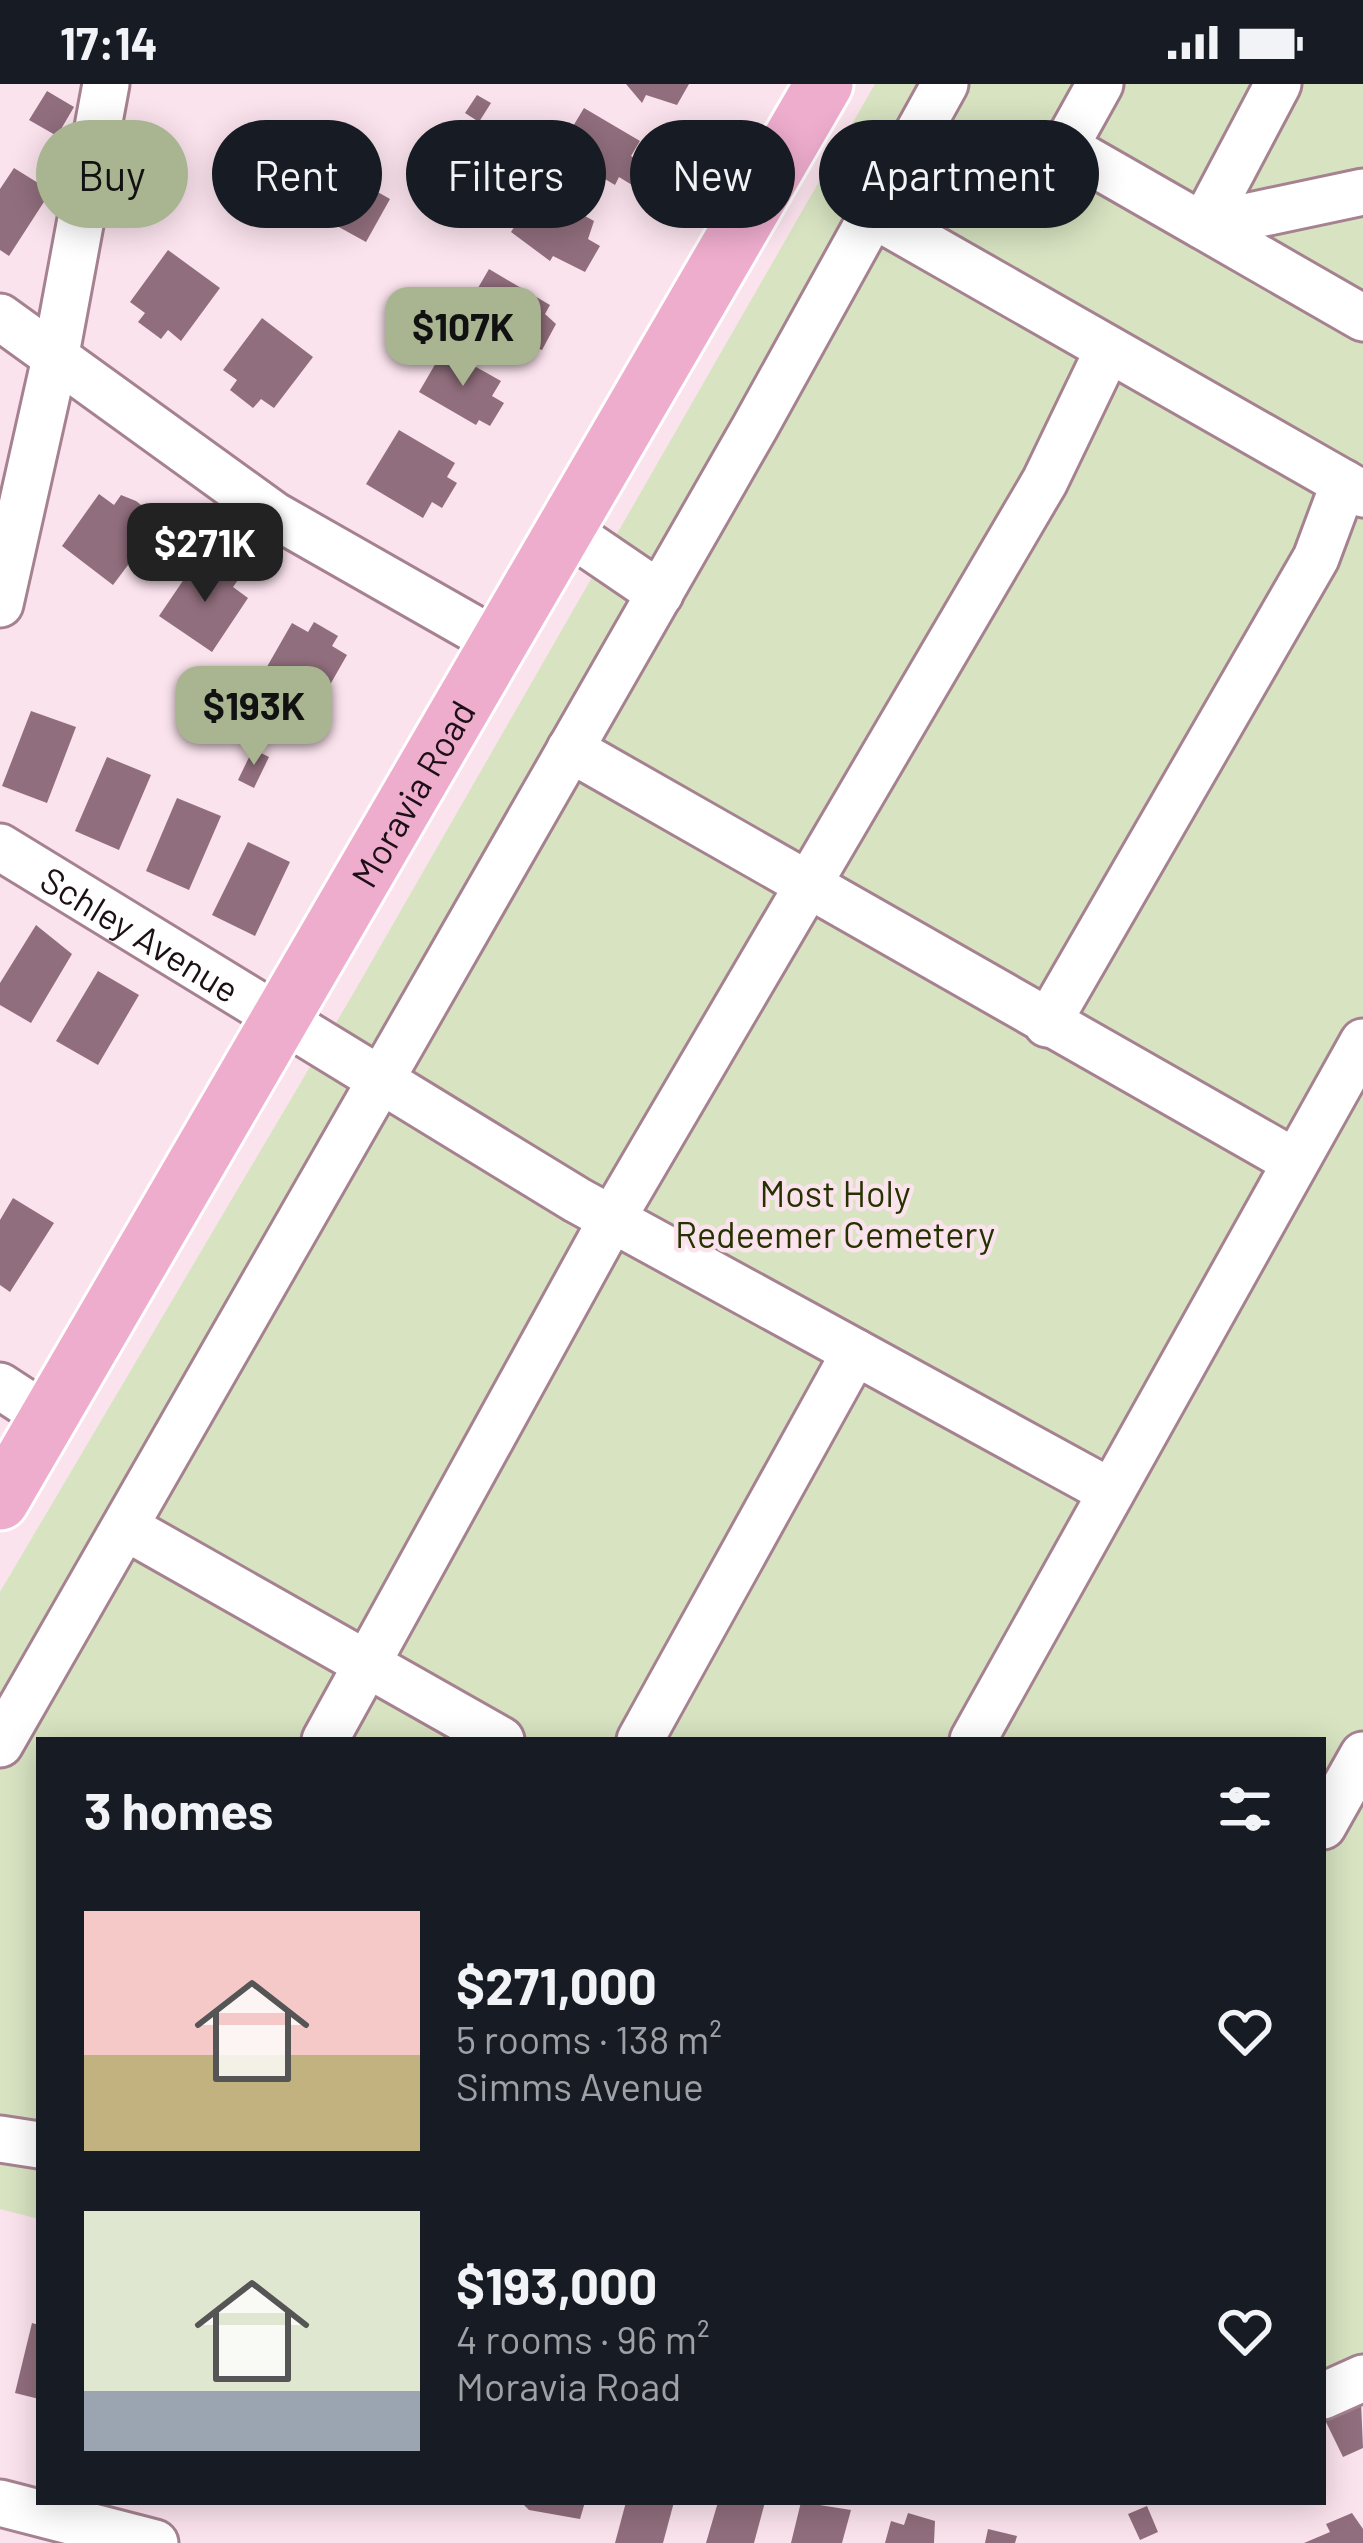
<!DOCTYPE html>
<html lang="en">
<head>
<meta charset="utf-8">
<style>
	body { margin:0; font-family:Barlow,sans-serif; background:#20242c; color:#f1f3f6; height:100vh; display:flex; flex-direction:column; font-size:45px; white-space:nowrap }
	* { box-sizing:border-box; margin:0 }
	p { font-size:39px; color:#9ea1a6 }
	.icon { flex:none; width:66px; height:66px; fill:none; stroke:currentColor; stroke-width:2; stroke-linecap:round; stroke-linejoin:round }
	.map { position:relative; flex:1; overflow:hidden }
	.panel { position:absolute; left:36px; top:1653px; width:1290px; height:768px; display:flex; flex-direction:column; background:#171b24; border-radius:0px; box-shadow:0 6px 30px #0003 }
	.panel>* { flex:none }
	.hud { position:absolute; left:36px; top:36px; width:1293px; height:108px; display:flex; gap:24px }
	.price { position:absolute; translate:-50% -102px; padding:0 27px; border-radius:24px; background:#a9b491; color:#111; font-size:39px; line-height:78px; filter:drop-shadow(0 3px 6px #0008) }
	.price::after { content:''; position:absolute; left:50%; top:72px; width:36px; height:27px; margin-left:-18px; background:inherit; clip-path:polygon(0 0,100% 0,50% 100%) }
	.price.active { background:#222; color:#fff }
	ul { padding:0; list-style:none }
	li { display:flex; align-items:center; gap:36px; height:300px; padding:0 48px }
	li span { display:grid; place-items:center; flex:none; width:336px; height:240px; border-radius:0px; color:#555 }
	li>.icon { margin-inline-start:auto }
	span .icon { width:144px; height:144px; fill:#fffc; stroke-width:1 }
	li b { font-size:51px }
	h2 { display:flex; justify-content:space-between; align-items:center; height:144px; padding:0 48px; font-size:51px }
	.tag { padding:0 42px; border-radius:54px; background:#171b24; box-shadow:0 6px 30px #0003; font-size:42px; line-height:108px }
	.tag.active { background:#a9b491; color:#111 }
	.status { display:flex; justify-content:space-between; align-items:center; height:84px; padding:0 60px; background:#171b24; direction:ltr }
	.status svg { height:33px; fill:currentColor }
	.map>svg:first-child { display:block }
</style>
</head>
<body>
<div class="status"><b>17:14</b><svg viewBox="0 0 49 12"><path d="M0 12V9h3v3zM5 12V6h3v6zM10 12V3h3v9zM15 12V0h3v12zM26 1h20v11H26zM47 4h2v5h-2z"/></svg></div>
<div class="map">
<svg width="1363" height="2459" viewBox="0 0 1363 2459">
	<rect width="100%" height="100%" fill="#fbe3ed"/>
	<!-- green -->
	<path fill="#d7e3c1" d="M875,0H1363V2314L1323,2333V1656H39V2135L0,2125V1508L353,910Z"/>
	<!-- building -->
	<path fill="#916e7d" d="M626,0H689L677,21L646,11L642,19Z
		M47,7L74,23L57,52L29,36Z
		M477,11L491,19L479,38L465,29Z
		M584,24L640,57L631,72L644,80L632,101L619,93L615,101L558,67Z
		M14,84L51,107L9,172L0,166V105Z
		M353,94L390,115L366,158L328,137Z
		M536,105L594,137L588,155L600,162L585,188L553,172L550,177L511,148L521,132L511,126L519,114L528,119Z
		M168,166L220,204L181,257L168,246L161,255L138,238L145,229L130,218Z
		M489,185L550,221L545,230L556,240L542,266L504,251L502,256L464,228Z
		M262,234L313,273L274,324L261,315L253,324L230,306L237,296L223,286Z
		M444,265L501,297L492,312L504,319L490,342L479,336L476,341L419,308Z
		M399,346L455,379L447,393L457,399L442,424L432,418L423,434L366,400Z
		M99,410L114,421L121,411L136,417L145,424L137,438L152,449L113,501L62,462Z
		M216,477L240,493L233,503L248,514L212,568L159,532L195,479L209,488Z
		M314,538L338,552L332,562L347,571L315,627L260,595L292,539L308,548Z
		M31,627L76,643L47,719L2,702Z
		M253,665L269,673L254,704L238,696Z
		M107,673L151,691L119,766L75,747Z
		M177,714L221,732L189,806L146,787Z
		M248,758L290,778L255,852L212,831Z
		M36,841L72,870L31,939L0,921V899Z
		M98,887L139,911L98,981L56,957Z
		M13,1114L54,1139L10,1208L0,1201V1136Z
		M32,2239L39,2241V2315L15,2309Z
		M1361,2318L1363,2364L1343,2373L1325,2336Z
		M521,2418H585L580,2435L529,2426Z
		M626,2418H674L663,2459H615Z
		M718,2418H765L754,2459H706Z
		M801,2418L851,2426L842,2459H791Z
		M1147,2422L1158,2448L1140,2456L1128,2430Z
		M908,2429L935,2437L934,2459H885L891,2437L904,2441Z
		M1352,2429L1363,2445V2459H1304L1330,2448L1326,2440Z
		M988,2445L1017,2452L1015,2459H985Z"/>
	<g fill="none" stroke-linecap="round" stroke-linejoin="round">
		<!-- minor casing -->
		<g stroke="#a68291" stroke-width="51">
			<g id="minor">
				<path d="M1278,0L1203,142L1363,234"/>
				<path d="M1065,63L1203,142L1363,108"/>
				<path d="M872,130L1363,410"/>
				<path d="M872,130L1065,63L1100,0"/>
				<path d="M0,233L274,431L497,558"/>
				<path d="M566,446L660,510"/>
				<path d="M0,520L56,270L106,0"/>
				<path d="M570,665L1295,1078"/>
				<path id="s1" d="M0,763L577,1116L1111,1408"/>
				<path d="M1047,940L1316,474L1344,399"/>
				<path d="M0,1302L49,1334"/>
				<path d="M125,1443L501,1656"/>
				<path d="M325,1656L612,1135L1045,397L1108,266"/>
				<path d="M640,1656L855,1268"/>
				<path d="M973,1656L1363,958"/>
				<path d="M0,1660L755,343L945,0"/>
				<path d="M1323,1742L1363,1671"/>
				<path d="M0,2055L39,2061"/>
				<path d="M1323,2312L1363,2294"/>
				<path d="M0,2419L155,2459"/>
			</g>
		</g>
		<!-- major casing -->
		<g stroke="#fff" stroke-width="63">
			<g id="major">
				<path id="s2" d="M0,1417L824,0"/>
			</g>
		</g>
		<!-- minor -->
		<use href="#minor" stroke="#fff" stroke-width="45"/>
		<!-- major -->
		<use href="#major" stroke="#efadce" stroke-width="57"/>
	</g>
	<g text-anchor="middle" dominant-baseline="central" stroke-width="9" stroke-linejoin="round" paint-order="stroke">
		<!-- street labels -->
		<g font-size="36" fill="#1c0f15" stroke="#fbe3ed">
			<text stroke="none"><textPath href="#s2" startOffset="819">Moravia Road</textPath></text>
			<text stroke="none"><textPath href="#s1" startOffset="165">Schley Avenue</textPath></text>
		</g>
		<!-- park labels -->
		<g font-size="36" fill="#253200" stroke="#fbe3ed">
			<text x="835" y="1108">Most Holy<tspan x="835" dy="41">Redeemer Cemetery</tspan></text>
		</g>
	</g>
</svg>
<b class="price" style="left:463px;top:305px">$107K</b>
<b class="price active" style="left:205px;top:521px">$271K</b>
<b class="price" style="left:254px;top:684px">$193K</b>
<div class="hud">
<a class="tag active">Buy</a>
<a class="tag">Rent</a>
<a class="tag">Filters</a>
<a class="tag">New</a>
<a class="tag">Apartment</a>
</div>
<section class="panel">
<h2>3 homes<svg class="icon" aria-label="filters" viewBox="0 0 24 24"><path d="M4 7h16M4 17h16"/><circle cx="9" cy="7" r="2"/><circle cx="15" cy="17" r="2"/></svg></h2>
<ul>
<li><span style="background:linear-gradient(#f6c9c9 60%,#c2b280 0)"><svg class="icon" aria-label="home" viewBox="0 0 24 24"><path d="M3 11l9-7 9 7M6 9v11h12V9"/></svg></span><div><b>$271,000</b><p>5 rooms · 138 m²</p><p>Simms Avenue</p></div><svg class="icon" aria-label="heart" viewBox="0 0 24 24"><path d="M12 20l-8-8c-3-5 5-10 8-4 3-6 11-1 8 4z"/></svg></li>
<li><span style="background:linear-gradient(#dfe7d0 75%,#9aa5b1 0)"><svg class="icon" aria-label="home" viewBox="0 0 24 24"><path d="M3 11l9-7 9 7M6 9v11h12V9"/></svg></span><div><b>$193,000</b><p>4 rooms · 96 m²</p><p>Moravia Road</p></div><svg class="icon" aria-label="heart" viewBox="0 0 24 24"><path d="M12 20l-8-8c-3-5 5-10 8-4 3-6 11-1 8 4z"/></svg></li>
</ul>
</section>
</div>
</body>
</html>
